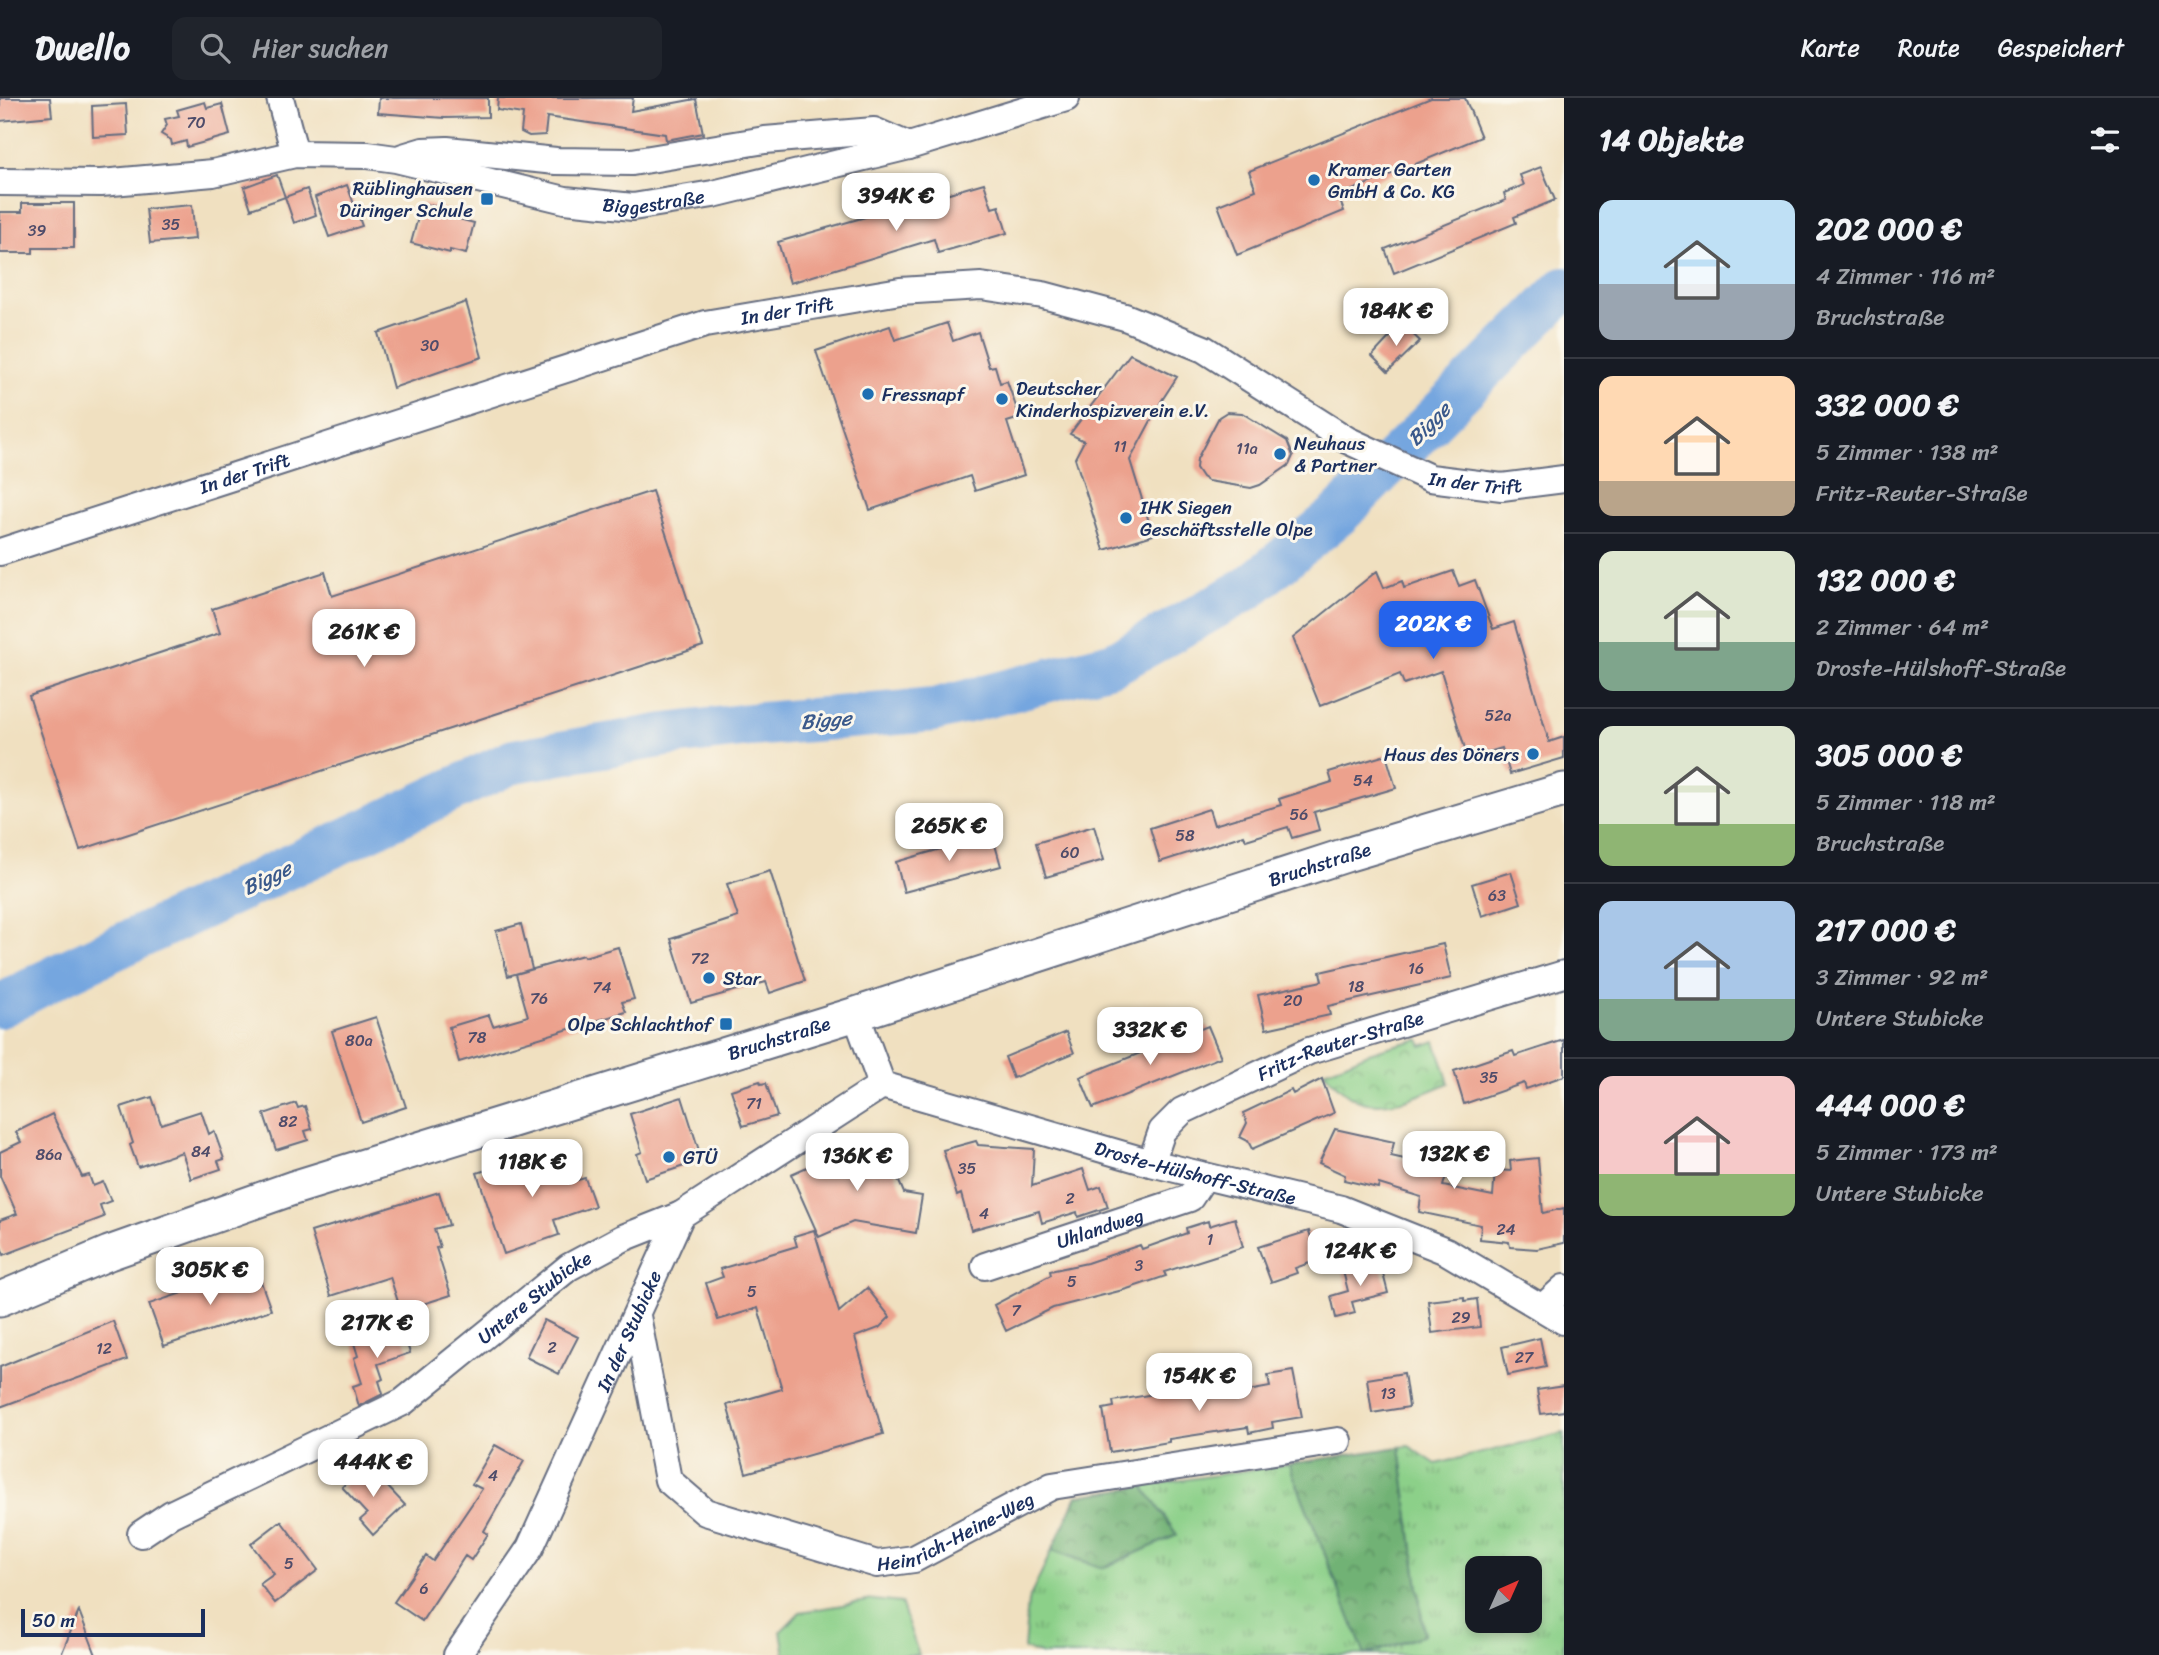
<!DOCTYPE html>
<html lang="de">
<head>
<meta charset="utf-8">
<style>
	body { margin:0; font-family:Sriracha,sans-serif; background:#20242c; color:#f1f3f6; height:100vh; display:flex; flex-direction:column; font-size:26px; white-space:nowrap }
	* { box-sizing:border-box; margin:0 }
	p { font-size:23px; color:#9ea1a6 }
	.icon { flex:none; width:38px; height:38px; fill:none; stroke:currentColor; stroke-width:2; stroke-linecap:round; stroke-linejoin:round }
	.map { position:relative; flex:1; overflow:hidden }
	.side { display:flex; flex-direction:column; background:#171b24; width:595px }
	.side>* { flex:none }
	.needle { width:46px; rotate:45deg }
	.buttons { position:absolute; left:1465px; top:1458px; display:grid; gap:14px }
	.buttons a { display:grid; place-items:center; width:77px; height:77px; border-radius:14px; background:#171b24; box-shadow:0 4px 10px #0003; font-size:35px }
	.scale { position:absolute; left:21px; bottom:18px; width:184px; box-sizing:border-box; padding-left:7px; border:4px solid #1b2f5e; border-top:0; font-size:19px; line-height:24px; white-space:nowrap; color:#1b2f5e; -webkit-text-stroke:5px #fbf7ec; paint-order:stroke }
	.price { position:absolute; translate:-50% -60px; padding:0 16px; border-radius:14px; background:#fff; color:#222; font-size:23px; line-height:46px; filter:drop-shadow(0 2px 4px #0008) }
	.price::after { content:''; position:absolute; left:50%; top:42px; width:21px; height:16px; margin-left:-10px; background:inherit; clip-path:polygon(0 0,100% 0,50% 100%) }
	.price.selected { background:#2563eb; color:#fff }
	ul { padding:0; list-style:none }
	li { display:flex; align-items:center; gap:21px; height:175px; padding:0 35px }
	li+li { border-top:2px solid #363941 }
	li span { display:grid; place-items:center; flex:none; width:196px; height:140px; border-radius:14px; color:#555 }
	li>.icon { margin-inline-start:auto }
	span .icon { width:84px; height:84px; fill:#fffc; stroke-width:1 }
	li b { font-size:30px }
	h2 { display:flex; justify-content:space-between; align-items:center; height:84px; padding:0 35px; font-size:30px }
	header { display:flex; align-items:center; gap:42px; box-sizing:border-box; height:98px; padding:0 35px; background:#171b24; border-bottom:2px solid #363941 }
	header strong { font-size:33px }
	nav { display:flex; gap:38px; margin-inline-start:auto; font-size:24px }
	.search { width:490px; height:63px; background:#20242c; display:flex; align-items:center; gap:18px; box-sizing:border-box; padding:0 24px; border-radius:14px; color:#9ea1a6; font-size:26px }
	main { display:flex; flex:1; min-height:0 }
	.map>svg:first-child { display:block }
</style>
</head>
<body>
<header>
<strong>Dwello</strong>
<div class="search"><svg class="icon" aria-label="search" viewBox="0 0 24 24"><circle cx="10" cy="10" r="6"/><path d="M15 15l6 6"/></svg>Hier suchen</div>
<nav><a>Karte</a><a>Route</a><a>Gespeichert</a></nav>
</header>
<main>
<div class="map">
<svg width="1564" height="1557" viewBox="0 0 1564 1557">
	<defs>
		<pattern id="grass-tufts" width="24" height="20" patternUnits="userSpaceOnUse" patternTransform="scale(1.75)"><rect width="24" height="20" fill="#8cd089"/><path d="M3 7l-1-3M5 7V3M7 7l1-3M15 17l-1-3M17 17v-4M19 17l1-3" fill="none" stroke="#72a973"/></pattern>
		<pattern id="forest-crowns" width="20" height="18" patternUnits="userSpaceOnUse" patternTransform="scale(1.75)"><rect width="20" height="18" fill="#71b275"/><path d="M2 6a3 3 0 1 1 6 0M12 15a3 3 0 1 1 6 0" fill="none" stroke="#5c9163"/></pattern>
		<pattern id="park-crowns" width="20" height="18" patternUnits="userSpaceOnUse" patternTransform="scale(1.75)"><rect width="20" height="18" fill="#8cd089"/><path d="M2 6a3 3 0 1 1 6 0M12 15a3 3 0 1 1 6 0" fill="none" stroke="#72a973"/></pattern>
	</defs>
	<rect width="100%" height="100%" fill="#fbf7ec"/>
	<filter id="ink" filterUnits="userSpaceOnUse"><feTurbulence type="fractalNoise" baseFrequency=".0143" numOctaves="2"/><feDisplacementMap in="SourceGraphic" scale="14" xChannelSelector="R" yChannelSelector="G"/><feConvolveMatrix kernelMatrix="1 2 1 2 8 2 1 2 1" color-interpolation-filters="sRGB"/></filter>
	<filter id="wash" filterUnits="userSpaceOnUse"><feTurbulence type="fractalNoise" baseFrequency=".00686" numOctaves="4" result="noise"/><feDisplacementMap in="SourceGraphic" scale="28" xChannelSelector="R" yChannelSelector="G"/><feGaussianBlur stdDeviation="1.57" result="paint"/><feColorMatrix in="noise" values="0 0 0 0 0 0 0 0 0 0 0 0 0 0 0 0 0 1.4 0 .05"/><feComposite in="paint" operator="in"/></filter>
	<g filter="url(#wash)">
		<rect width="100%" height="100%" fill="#f0e0c0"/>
		<!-- grass -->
		<path fill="url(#grass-tufts)" stroke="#548074" stroke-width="2" fill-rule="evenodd" d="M1564,1335V1557H1367L1424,1537L1400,1349L1409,1348L1436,1366ZM1477,1470H1530V1522H1477Z
			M1289,1366L1365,1557H1043L1024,1551L1028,1503L1052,1452L1103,1470L1177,1437L1143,1388Z"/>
		<!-- forest -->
		<path fill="url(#forest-crowns)" stroke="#46706a" stroke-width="2" d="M1400,1349L1424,1537L1365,1557L1289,1366Z
			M1143,1388L1177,1437L1103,1470L1052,1452L1077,1398Z"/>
		<!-- park -->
		<path fill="url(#park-crowns)" stroke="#548074" stroke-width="2" d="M1419,941L1422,948L1435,943L1449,985C1423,996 1386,1014 1357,1002C1344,996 1333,984 1323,973C1335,970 1344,966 1355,961C1375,951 1398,947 1419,941Z"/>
		<!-- pitch -->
		<path fill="#8cd089" stroke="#548074" stroke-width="2" d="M873,1502L901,1505L919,1557H785L781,1533L800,1514Z"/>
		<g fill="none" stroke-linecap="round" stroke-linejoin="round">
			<!-- river -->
			<path stroke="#75a6df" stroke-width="44" d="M0,908L67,873L514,663L666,637L750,627L934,612L1115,565L1247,491L1338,417L1564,191"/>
		</g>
		<g id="blocks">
			<!-- building -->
			<path fill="#eca18d" d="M0,0H50L52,18L0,23Z
				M379,0H488V19L445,20L378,15Z
				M498,0H633L631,13L696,1L703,35L666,42L665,36L547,19L545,37L529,38L521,34L523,16L497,12Z
				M1431,0H1465L1481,39L1338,98L1344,113L1237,157L1218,107L1256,92L1249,73Z
				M205,4L207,10L222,6L230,37L187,49L186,43L172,47L171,42L161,36L167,27L165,21L179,18L177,12Z
				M126,6L128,37L93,39L92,8Z
				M1541,69L1555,102L1514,119L1516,125L1394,175L1385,151L1506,102L1504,95L1524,87L1520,77Z
				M277,77L285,99L307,91L316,117L294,125L285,99L251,111L244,89Z
				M984,85L992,110L999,108L1007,135L938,155L934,141L790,185L778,144Z
				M347,87L362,128L329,139L315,99Z
				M22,105H74V150H33V155H0V114H22Z
				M422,105L460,115L459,121L474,125L466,156L450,152V155L411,145Z
				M192,107L195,141L150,145L146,111Z
				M466,204L482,259L393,290L378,235Z
				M947,225L953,243L978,234L989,269L995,268L1000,285L1007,283L1020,320L1007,324L1024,377L975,393L970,378L870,412L816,253L890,228L895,242Z
				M1402,226L1420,243L1388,274L1372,258Z
				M1130,256L1177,279L1162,302L1130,362L1153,437L1104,452L1075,360L1084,343L1070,336Z
				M1227,314L1242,315L1287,343L1293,358L1289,367L1260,387L1251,390L1208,383L1202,379L1196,370L1197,361L1219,319Z
				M652,393L703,548L80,752L29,598L220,535L212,511L325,474L332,498Z
				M1377,473L1384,490L1402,483L1404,490L1453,473L1459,488L1475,482L1493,531L1514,524L1549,644L1564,639V660L1510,676L1502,650L1468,660L1441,573L1404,586L1400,576L1320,608L1293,540Z
				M1386,657L1396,690L1314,714L1319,732L1292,740L1288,729L1246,742L1244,737L1160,764L1150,730L1209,711L1214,727L1281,707L1279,701L1332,684L1329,674Z
				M1094,728L1104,762L1046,779L1036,745Z
				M992,736L1001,768L904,794L896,764Z
				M770,773L805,883L770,895L766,884L691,905L671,841L738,819L727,786Z
				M1511,774L1521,805L1482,818L1472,786Z
				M521,826L532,871L508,878L496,833Z
				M1443,846L1451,880L1328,908L1330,917L1266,931L1258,897L1322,883L1320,874Z
				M618,849L634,901L622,904L626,914L459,964L449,929L489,917L493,928L528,918L516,876L583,857L584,859Z
				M376,919L406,1009L361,1024L332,933Z
				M1208,928L1221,959L1093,1010L1080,979Z
				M1066,934L1074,955L1013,980L1005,959Z
				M1564,942V978L1526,991L1524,985L1464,1006L1454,973L1513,953L1515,958Z
				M1322,981L1334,1015L1252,1051L1248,1043L1240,1039L1247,1025L1243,1015L1291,992L1293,996Z
				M760,983L761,986L766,985L777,1018L743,1028L731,992Z
				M152,999L161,1026L201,1013L209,1036L214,1033L224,1061L218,1063L221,1071L191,1081L182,1054L138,1069L130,1047L133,1045L121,1009Z
				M682,999L702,1062L645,1081L637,1056L642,1054L630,1016Z
				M296,1005L298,1010L305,1008L312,1031L305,1033L308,1042L276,1052L264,1016Z
				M52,1016L82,1079L89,1077L93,1088L103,1084L111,1103L100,1107L104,1119L4,1157L0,1146V1122L17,1116L0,1078V1054L21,1044L16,1034Z
				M1335,1031L1394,1044L1391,1058L1448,1071L1443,1088L1493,1098L1495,1072L1511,1073L1510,1063L1538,1060L1543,1115L1564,1110V1145L1537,1151L1510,1149L1509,1144L1480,1141L1481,1127L1419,1114L1421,1099L1379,1086L1378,1090L1344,1082L1345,1077L1319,1065Z
				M976,1043L978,1047L1034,1051L1032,1088L1083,1071L1090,1092L1101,1088L1108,1109L1078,1119L1077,1114L1042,1125L1039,1113L971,1132L961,1096L957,1098L943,1052Z
				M857,1047L861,1056L883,1047L904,1095L922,1098L916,1135L853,1124L819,1139L791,1076Z
				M549,1052L554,1067L571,1062L578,1082L585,1080L595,1108L554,1122L559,1137L504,1156L477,1075Z
				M439,1094L449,1127L434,1131L440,1149L436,1150L451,1197L401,1213L390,1179L331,1198L311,1134Z
				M1235,1120L1243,1149L1164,1174L1166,1178L1127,1191L1053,1210L1006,1233L994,1207L1051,1177L1050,1173L1087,1165L1140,1147L1142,1151L1187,1135L1186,1130L1208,1123L1209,1128Z
				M814,1132L839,1214L867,1190L890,1219L879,1230L855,1239L883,1336L746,1375L727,1307L782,1291L758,1210L718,1222L706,1185L723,1179L720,1171L797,1148L794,1138Z
				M1309,1133L1318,1162L1295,1170L1297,1175L1271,1184L1258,1149Z
				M1380,1164L1388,1195L1352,1204L1355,1215L1336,1220L1331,1198L1348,1193L1343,1173Z
				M256,1170L271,1212L164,1248L149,1206Z
				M1464,1199V1203L1477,1201L1480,1229L1432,1235L1428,1203Z
				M544,1222L578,1239L559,1276L526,1259Z
				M113,1223L127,1262L0,1309V1269Z
				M400,1226L410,1255L378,1266L383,1281L379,1283L383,1296L359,1308L353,1288L362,1285L354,1260L358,1258L353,1242Z
				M1540,1240L1546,1269L1508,1277L1502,1249Z
				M1293,1273L1302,1319L1272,1324L1273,1330L1249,1335L1248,1329L1169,1341V1344L1110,1354L1103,1311L1114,1309L1113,1303L1224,1284L1226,1297L1270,1289L1268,1277Z
				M1404,1275L1409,1309L1372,1315L1367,1281Z
				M1564,1288V1313L1541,1316L1537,1292Z
				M495,1347L524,1363L484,1433L488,1436L471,1462L465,1458L422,1523L394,1504L426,1458L433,1463L482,1391L472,1386Z
				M366,1366L405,1407L373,1437L360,1422L367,1416L342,1389Z
				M281,1423L318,1472L275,1505L260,1486L274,1476L251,1446Z
				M79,1513L96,1557H61Z"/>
		</g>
	</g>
	<g filter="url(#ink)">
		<use href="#blocks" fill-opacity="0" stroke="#666d80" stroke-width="2"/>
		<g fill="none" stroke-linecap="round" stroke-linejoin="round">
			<!-- minor casing -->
			<g stroke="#666d80" stroke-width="30">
				<g id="minor">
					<path d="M280,0L295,56"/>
					<path d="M403,59L423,53L447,52L556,63L632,64L765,42L874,33L909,48"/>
					<path id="s1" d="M0,84L101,85L213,75L295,56L367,57L396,61L565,102L633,109L713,96L909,48L1066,0"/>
					<path id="s2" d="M0,454L705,226L900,193L981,188L1043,197L1125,219L1204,251L1347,342L1430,380L1502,389L1564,381"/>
					<path id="s3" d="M856,916L882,987L1151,1065L1341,1111L1446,1153L1564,1223"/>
					<path id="s4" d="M1151,1065L1162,1033L1182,1013L1309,953L1564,876"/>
					<path id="s5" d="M985,1168L1190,1100L1204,1079"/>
					<path d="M1542,1210L1564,1190"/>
					<path id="s6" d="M637,1218L668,1382L705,1414L877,1466L914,1461L1052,1388L1338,1343"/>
					<path id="s7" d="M141,1436L171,1416L403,1304L569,1169L623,1140L681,1117"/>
					<path id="s8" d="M457,1557L530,1450L681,1117L882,987"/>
				</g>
			</g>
			<!-- major casing -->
			<g stroke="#666d80" stroke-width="37">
				<g id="major">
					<path id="s9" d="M0,1201L109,1155L293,1090L856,916L1346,757L1564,692"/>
				</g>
			</g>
			<!-- minor -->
			<use href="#minor" stroke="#fff" stroke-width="26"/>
			<!-- major -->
			<use href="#major" stroke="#fff" stroke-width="33"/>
		</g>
	</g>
	<!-- markers -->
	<g fill="#1f6fb2" stroke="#fbf7ec" stroke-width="2.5">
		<circle cx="1314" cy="82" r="7"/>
		<rect x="480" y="94" width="14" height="14" rx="3.5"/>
		<circle cx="868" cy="296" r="7"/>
		<circle cx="1002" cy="301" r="7"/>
		<circle cx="1280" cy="356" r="7"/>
		<circle cx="1126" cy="420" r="7"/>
		<circle cx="1533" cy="656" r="7"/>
		<circle cx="709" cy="880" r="7"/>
		<rect x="719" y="919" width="14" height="14" rx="3.5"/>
		<circle cx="669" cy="1059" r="7"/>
	</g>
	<g text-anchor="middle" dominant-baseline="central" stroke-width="6" stroke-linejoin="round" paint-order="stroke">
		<!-- number labels -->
		<g font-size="16" fill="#4f4c6a">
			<text x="196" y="24">70</text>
			<text x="171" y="126">35</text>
			<text x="37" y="132">39</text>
			<text x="430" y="247">30</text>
			<text x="1120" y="348">11</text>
			<text x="1247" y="350">11a</text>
			<text x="1498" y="617">52a</text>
			<text x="1363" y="682">54</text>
			<text x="1299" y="716">56</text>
			<text x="1185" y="737">58</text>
			<text x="1070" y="754">60</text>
			<text x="1497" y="797">63</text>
			<text x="700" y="860">72</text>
			<text x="1416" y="870">16</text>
			<text x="1356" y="888">18</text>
			<text x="602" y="889">74</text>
			<text x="539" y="900">76</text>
			<text x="1293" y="902">20</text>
			<text x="477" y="939">78</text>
			<text x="359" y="942">80a</text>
			<text x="1489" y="979">35</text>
			<text x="754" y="1005">71</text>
			<text x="288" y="1023">82</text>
			<text x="201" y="1053">84</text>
			<text x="49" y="1056">86a</text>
			<text x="967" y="1070">35</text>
			<text x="1070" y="1100">2</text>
			<text x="984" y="1115">4</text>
			<text x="1506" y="1131">24</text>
			<text x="1210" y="1141">1</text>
			<text x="1139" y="1167">3</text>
			<text x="1072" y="1183">5</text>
			<text x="752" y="1193">5</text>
			<text x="1016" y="1212">7</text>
			<text x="1461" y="1219">29</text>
			<text x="552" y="1249">2</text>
			<text x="104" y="1250">12</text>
			<text x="1524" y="1259">27</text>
			<text x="1388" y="1295">13</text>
			<text x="493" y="1377">4</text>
			<text x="289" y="1465">5</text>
			<text x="424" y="1490">6</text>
		</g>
		<!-- poi labels -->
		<g font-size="19" fill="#1b2f5e" stroke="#fbf7ec" text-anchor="start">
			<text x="1328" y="71">Kramer Garten<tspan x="1328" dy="22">GmbH &amp; Co. KG</tspan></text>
			<text x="473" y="90" text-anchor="end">Rüblinghausen<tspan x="473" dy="22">Düringer Schule</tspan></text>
			<text x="1016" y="290">Deutscher<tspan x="1016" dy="22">Kinderhospizverein e.V.</tspan></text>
			<text x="882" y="296">Fressnapf</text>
			<text x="1294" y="345">Neuhaus<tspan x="1294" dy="22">&amp; Partner</tspan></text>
			<text x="1140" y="409">IHK Siegen<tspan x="1140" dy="22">Geschäftsstelle Olpe</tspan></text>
			<text x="1519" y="656" text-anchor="end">Haus des Döners</text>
			<text x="723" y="880">Star</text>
			<text x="712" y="926" text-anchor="end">Olpe Schlachthof</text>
			<text x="683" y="1059">GTÜ</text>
		</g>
		<!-- street labels -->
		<g font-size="19" fill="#1b2f5e" stroke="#fbf7ec">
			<text stroke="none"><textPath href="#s1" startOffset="662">Biggestraße</textPath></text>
			<text stroke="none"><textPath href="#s2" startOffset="824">In der Trift</textPath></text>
			<text stroke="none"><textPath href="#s2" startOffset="257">In der Trift</textPath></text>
			<text stroke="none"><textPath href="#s2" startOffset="1559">In der Trift</textPath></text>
			<text stroke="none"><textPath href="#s9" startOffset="1390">Bruchstraße</textPath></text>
			<text stroke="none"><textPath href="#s9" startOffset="822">Bruchstraße</textPath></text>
			<text stroke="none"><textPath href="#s4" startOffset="234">Fritz-Reuter-Straße</textPath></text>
			<text stroke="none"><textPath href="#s3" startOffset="401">Droste-Hülshoff-Straße</textPath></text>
			<text stroke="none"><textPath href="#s5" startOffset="121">Uhlandweg</textPath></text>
			<text stroke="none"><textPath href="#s7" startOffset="462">Untere Stubicke</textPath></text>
			<text stroke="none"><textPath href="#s8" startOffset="368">In der Stubicke</textPath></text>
			<text stroke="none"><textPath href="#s6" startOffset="481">Heinrich-Heine-Weg</textPath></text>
		</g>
		<!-- water labels -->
		<g font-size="21" font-style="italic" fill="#3a598b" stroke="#fbf7ec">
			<text transform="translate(1429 326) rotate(-45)">Bigge</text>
			<text transform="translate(826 622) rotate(-5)">Bigge</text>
			<text transform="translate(267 780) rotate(-26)">Bigge</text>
		</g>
	</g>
</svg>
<div class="buttons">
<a><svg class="needle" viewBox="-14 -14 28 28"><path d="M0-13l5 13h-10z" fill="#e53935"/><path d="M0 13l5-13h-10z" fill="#9ea1a6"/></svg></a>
</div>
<div class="scale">50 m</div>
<b class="price" style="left:896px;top:135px">394K €</b>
<b class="price" style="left:1396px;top:250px">184K €</b>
<b class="price selected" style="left:1433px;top:563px">202K €</b>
<b class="price" style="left:364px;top:571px">261K €</b>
<b class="price" style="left:949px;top:765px">265K €</b>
<b class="price" style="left:1150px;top:969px">332K €</b>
<b class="price" style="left:1454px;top:1093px">132K €</b>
<b class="price" style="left:857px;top:1095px">136K €</b>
<b class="price" style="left:532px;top:1101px">118K €</b>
<b class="price" style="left:1360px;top:1190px">124K €</b>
<b class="price" style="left:210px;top:1209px">305K €</b>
<b class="price" style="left:377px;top:1262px">217K €</b>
<b class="price" style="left:1199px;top:1315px">154K €</b>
<b class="price" style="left:373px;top:1401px">444K €</b>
</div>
<section class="side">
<h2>14 Objekte<svg class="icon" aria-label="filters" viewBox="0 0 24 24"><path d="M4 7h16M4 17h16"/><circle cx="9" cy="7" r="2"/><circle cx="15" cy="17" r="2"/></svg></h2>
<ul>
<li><span style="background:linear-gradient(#bfe0f5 60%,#9aa5b1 0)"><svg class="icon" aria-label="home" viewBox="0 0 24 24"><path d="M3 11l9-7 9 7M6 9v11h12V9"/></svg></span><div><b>202 000 €</b><p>4 Zimmer · 116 m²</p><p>Bruchstraße</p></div></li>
<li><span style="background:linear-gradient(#ffd9b3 75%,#b9a48a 0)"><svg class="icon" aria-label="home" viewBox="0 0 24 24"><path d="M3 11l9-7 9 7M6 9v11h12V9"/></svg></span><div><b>332 000 €</b><p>5 Zimmer · 138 m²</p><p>Fritz-Reuter-Straße</p></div></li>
<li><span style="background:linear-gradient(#dfe7d0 65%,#7fa58c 0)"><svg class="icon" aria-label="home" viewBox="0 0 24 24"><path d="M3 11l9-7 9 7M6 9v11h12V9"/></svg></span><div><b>132 000 €</b><p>2 Zimmer · 64 m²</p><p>Droste-Hülshoff-Straße</p></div></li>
<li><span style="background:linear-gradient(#dfe7d0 70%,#8fb573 0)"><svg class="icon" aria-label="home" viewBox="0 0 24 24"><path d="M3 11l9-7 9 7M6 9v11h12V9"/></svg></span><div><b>305 000 €</b><p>5 Zimmer · 118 m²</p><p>Bruchstraße</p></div></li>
<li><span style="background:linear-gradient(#a9c7e8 70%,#7fa58c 0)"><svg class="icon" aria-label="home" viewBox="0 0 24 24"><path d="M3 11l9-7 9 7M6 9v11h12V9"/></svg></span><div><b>217 000 €</b><p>3 Zimmer · 92 m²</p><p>Untere Stubicke</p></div></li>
<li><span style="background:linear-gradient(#f6c9c9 70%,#8fb573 0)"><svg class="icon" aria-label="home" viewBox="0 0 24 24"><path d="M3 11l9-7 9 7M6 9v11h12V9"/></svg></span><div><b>444 000 €</b><p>5 Zimmer · 173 m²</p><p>Untere Stubicke</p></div></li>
</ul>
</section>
</main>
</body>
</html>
